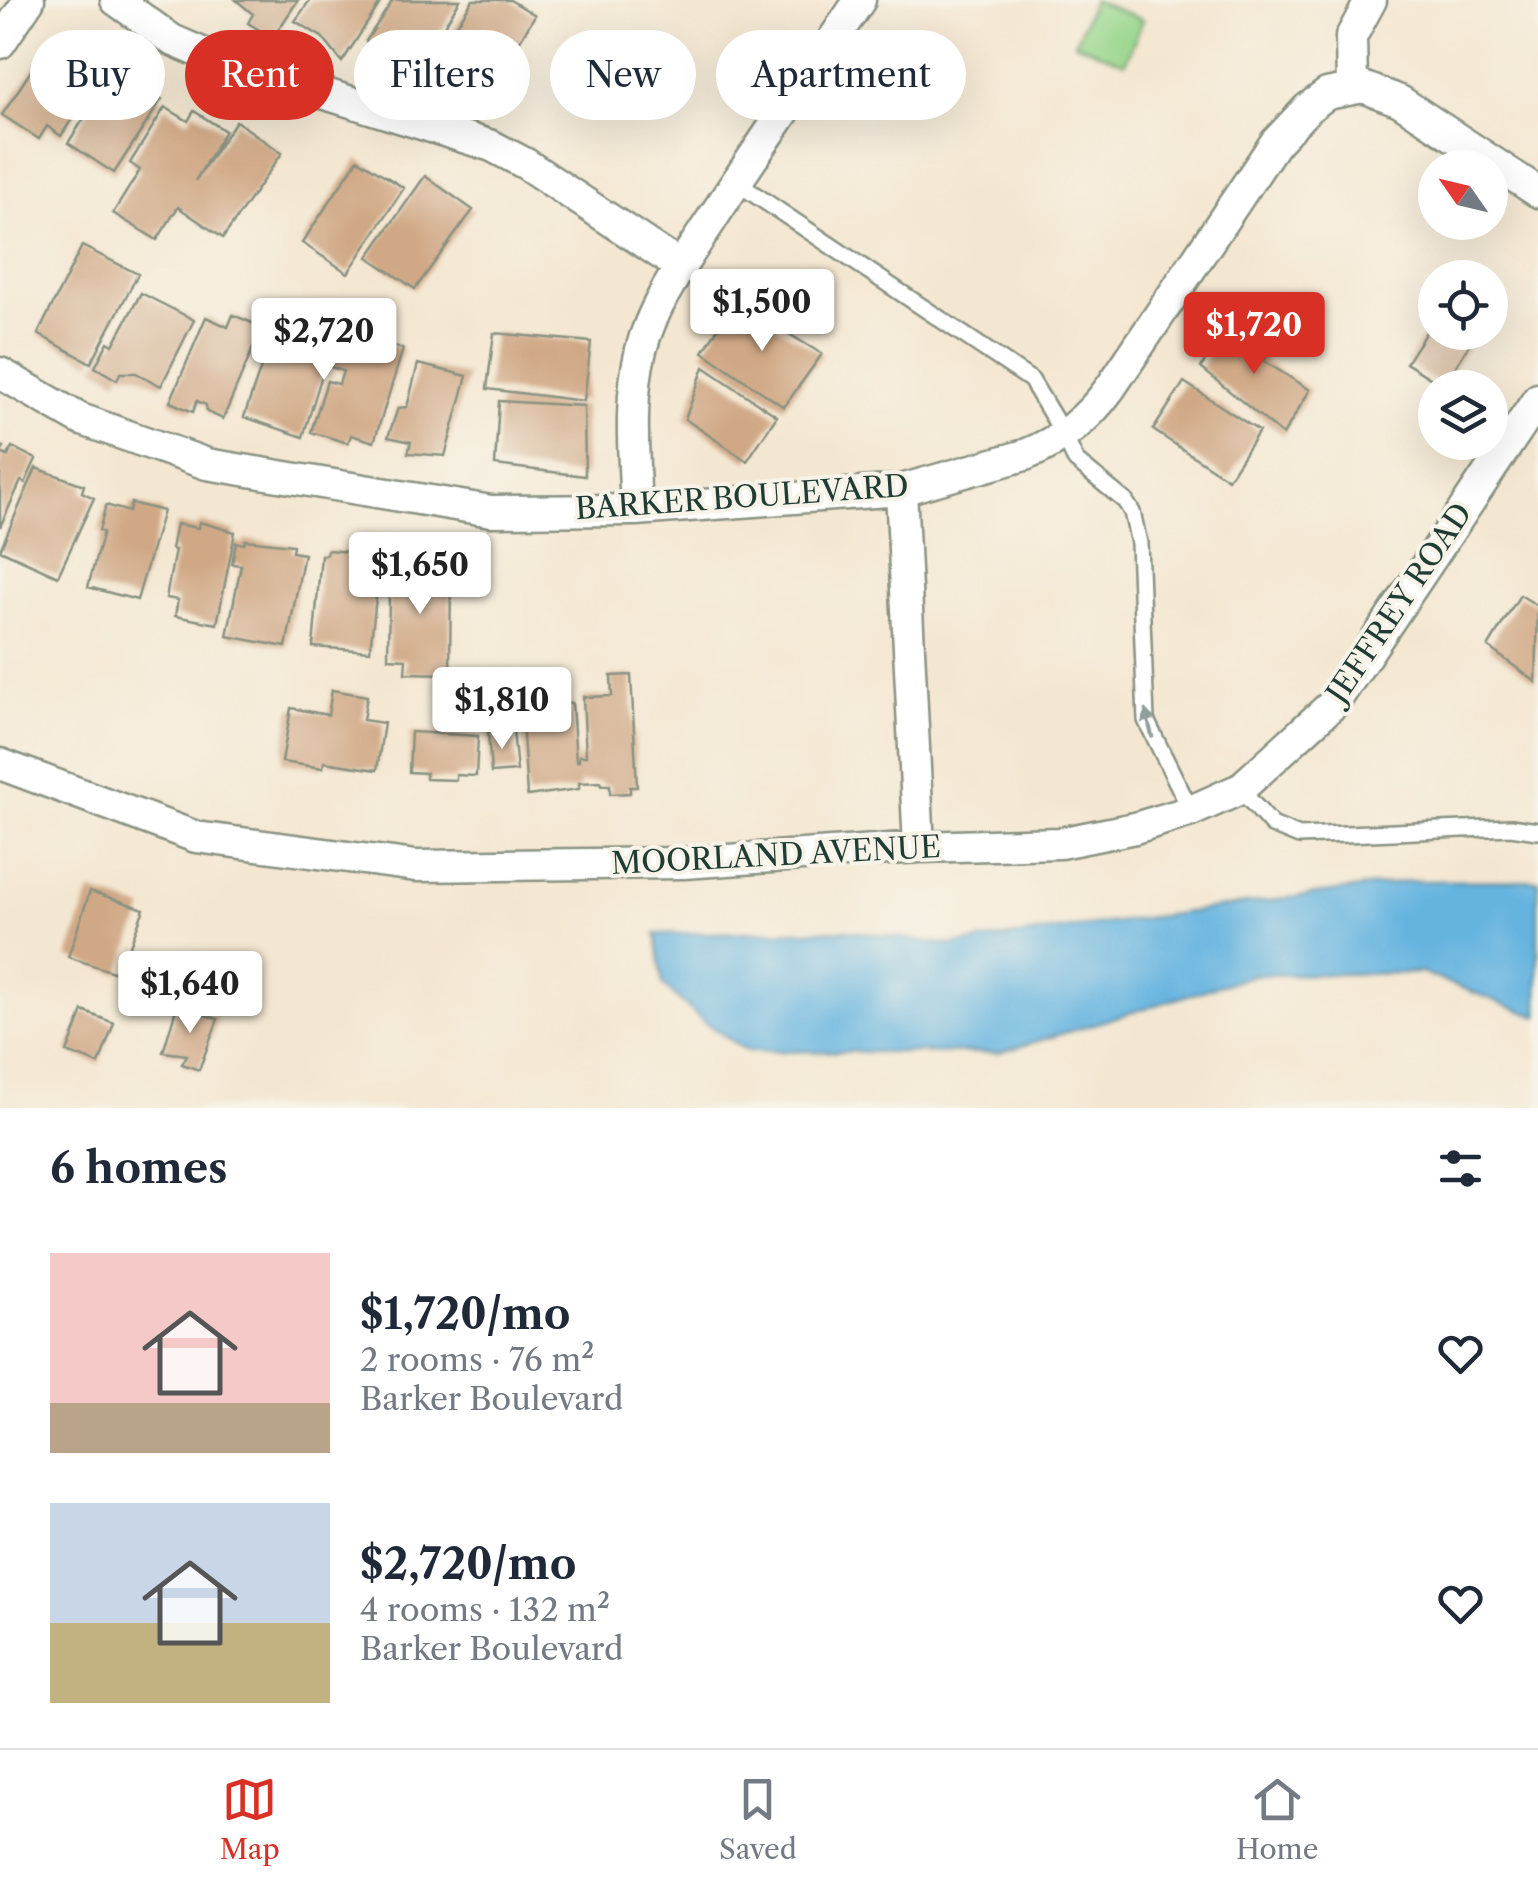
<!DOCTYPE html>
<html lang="en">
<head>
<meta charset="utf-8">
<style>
	body { margin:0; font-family:"Libre Caslon Text",serif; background:#f2f2f3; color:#1f2937; height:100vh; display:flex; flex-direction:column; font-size:38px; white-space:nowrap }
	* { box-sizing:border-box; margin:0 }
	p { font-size:32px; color:#747a83 }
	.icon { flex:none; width:55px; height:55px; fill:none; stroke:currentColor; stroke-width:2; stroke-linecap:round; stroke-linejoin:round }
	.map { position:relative; height:1108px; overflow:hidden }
	.sheet { display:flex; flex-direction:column; background:#fff; flex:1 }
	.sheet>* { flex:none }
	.top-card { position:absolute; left:30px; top:30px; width:1000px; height:90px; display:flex; gap:20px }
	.needle { width:65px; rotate:304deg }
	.controls { position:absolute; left:1418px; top:150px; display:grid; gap:20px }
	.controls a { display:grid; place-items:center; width:90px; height:90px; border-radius:50%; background:#fff; box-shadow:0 10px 40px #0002; font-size:50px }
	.price { position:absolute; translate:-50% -85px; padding:0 22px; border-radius:10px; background:#fff; color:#222; font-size:32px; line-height:65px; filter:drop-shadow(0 2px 5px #0008) }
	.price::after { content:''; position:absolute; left:50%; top:60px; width:30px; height:22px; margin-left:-15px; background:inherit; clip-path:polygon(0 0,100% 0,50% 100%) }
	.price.active { background:#d93025; color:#fff }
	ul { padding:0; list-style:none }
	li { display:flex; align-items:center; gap:30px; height:250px; padding:0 50px }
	li span { display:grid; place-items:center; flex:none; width:280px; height:200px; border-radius:0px; color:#555 }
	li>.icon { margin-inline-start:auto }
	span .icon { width:120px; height:120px; fill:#fffc; stroke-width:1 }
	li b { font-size:42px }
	h2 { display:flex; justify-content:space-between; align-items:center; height:120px; padding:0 50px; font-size:42px }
	.pill { padding:0 35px; border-radius:45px; background:#fff; box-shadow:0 10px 40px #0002; font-size:35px; line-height:90px }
	.pill.active { background:#d93025; color:#fff }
	.tab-bar { display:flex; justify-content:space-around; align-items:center; height:140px; border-top:2px solid #e0e1e3; background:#fff; font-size:28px; color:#747a83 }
	.tab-bar a { display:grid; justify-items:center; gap:5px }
	.tab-bar .active { color:#d93025 }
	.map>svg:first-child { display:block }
</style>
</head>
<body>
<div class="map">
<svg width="1538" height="1108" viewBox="0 0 1538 1108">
	<rect width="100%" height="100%" fill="#f7f3e8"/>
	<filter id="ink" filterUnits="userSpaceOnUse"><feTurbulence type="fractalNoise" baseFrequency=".01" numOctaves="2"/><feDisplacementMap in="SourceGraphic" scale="20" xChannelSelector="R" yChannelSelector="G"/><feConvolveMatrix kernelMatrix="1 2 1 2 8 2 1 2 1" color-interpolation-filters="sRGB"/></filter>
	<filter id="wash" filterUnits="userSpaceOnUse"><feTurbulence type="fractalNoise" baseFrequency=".0048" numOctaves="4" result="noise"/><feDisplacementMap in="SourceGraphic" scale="40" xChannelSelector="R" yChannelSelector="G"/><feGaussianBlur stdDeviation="2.25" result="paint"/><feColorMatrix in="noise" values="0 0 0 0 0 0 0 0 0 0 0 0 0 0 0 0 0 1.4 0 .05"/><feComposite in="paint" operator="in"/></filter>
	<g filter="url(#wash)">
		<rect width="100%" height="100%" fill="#f4e7d1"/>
		<!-- green -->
		<path fill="#97d68b" stroke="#5b8a60" stroke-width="2.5" d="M1093,0L1143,20L1125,63L1075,43Z"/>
		<!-- water -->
		<path fill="#65b4e0" stroke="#42788a" stroke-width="2.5" d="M1538,880V1017L1422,973L1254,975L999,1053L747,1051L704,1022L663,985L656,934L846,930L951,945L1410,881Z"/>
		<g id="blocks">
			<!-- building -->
			<path fill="#d0a885" d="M236,0H298L273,38L248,23L253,14Z
				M310,0H382L342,62L322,37L295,21Z
				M393,0H460L414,76L390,68L388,53L366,41Z
				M473,0H510L535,15L484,102L430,66Z
				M55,34L105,68L61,136L47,126L39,139L2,115Z
				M116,69L162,99L114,173L68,143Z
				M165,107L188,121L194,111L225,131L195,181L236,121L282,153L223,238L178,207L157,240L113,213L140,170L130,163Z
				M358,159L404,188L348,273L302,243Z
				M425,176L473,210L415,289L368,257Z
				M82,246L138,274L91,363L38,334Z
				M141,293L194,320L161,386L136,373H120L117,380L95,367L108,342L113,345Z
				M735,301L822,354L784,407L703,352Z
				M233,315L262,327L223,419L207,412L206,405L197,401L193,412L170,402L206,317L228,327Z
				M1435,318V332H1478L1443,386L1406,363Z
				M277,320L334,340L337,329L403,349L374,442L351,435L348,443L311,432L327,381L339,384L343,371L325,365L303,437L244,417Z
				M1226,322L1272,347L1264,361L1310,390L1283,435L1201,368Z
				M494,333L591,342L584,401L487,389Z
				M418,364L467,376L445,456L408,453L411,442L388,437L398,408L407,407Z
				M704,367L777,416L747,461L685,419Z
				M1184,382L1259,431L1228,479L1153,430Z
				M499,401L584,406L585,476L495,465Z
				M0,445L4,447L1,453L8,456L12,447L36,459L25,483L21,481L0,527Z
				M36,468L84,485L82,492L94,498L58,576L0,550Z
				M131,503L163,511L137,600L88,587L103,532L99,531L106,505L129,512Z
				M199,522L235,532L217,624L175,616L178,600L166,598L175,550L171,549L176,524L198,528Z
				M245,540L293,545L292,552L304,554L286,647L227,636L241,565L232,564L236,542L244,544Z
				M327,550L359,553V560L380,562L370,651L313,647L321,555H326Z
				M406,562H433V568H451L450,674L405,673L406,659L388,658L389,596H383V569H406Z
				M1520,595L1538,606L1536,682L1488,647Z
				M631,675L637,787H630V793L610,794V785H601V782L579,783V789L527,796L521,703H572L576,761H579V756H586L583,697L612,696L611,676Z
				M332,690L367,696L363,720L384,723L377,770L324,762L323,768L282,762L291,708L328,715Z
				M513,730L517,771L491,773L488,732Z
				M411,732L478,736L476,776L456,775V780L426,779V773L409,772Z
				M90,891L144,909L119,974L68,957Z
				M177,1006L218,1019L199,1070L182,1064L187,1055L163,1052Z
				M83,1011L114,1023L99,1064L67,1052Z"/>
		</g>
	</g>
	<g filter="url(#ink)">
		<use href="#blocks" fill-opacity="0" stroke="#8a9282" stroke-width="2.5"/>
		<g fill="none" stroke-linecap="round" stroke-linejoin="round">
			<!-- lane casing -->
			<g stroke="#8a9282" stroke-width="20">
				<path id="lane" d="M736,182L1031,380L1064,435L1076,461L1125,501L1132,512L1139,543L1146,720L1191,811
					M1240,789L1272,825L1299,836L1511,827L1538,831"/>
			</g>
			<!-- street casing -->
			<g stroke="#8a9282" stroke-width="35">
				<path id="street" d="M116,0L172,40L223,62L492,146L526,164L681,267
					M0,43L29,0
					M1352,87L1351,37L1371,0
					M0,373L80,419L207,464L491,511L636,510L901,490L1025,455C1061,441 1089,418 1111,387L1275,143L1308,108L1327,94L1363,87L1400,101L1538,192
					M901,490L919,847
					M636,510C634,458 628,401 641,350C653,303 684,262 710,222C759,147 810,74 860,0
					M0,764L196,837L416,866L684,863L919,847L1060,843L1135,828L1191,811L1240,789L1334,703L1538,399"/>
			</g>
			<!-- lane -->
			<use href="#lane" stroke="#fff" stroke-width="15"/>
			<!-- street -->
			<use href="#street" stroke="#fff" stroke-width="30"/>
		</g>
		<!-- one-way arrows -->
		<defs><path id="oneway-solid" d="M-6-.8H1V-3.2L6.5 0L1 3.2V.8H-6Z" transform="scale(2.5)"/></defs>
		<use fill="#8f9e9a" href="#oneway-solid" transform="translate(1149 724) rotate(-104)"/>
	</g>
	<g text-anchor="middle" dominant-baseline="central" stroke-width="8" stroke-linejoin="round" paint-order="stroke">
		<!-- street labels -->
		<g font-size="30" fill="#1f3d34" stroke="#f7f3e8">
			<text transform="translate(742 497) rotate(-4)">BARKER BOULEVARD</text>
			<text transform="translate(1399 603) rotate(-56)">JEFFREY ROAD</text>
			<text transform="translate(776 855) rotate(-3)">MOORLAND AVENUE</text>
		</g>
	</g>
</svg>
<div class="controls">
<a><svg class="needle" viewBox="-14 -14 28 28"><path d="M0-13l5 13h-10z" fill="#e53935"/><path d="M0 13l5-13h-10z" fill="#747a83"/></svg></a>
<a><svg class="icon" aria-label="locate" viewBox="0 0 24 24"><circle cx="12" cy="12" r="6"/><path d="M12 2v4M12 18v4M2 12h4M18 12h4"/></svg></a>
<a><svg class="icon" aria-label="layers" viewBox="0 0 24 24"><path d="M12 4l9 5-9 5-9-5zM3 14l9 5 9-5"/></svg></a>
</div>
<b class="price" style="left:762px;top:354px">$1,500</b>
<b class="price active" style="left:1254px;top:377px">$1,720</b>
<b class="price" style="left:324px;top:383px">$2,720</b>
<b class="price" style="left:420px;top:617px">$1,650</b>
<b class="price" style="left:502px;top:752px">$1,810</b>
<b class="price" style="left:190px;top:1036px">$1,640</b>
<div class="top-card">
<a class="pill">Buy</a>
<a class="pill active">Rent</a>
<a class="pill">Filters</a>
<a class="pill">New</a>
<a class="pill">Apartment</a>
</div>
</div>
<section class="sheet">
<h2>6 homes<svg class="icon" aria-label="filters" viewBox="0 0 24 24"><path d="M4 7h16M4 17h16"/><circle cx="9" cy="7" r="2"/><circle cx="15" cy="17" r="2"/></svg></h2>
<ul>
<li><span style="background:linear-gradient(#f6c9c9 75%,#b9a48a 0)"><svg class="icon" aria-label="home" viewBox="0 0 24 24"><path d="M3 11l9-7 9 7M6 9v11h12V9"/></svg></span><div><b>$1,720/mo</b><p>2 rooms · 76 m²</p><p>Barker Boulevard</p></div><svg class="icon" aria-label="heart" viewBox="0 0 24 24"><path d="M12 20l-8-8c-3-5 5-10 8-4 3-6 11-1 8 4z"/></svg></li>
<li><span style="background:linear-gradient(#c9d6e8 60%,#c2b280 0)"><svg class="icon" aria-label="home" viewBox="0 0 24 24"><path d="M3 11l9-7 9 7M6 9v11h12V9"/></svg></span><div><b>$2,720/mo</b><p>4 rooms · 132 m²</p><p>Barker Boulevard</p></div><svg class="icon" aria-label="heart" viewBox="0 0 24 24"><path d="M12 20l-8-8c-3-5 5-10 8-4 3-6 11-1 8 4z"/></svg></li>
</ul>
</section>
<nav class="tab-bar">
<a class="active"><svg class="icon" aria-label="map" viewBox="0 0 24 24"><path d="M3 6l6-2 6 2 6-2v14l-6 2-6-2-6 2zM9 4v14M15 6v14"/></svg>Map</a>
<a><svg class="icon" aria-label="saved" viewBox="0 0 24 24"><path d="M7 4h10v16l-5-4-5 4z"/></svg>Saved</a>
<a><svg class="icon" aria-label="home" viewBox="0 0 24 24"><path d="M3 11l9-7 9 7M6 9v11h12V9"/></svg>Home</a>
</nav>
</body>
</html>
